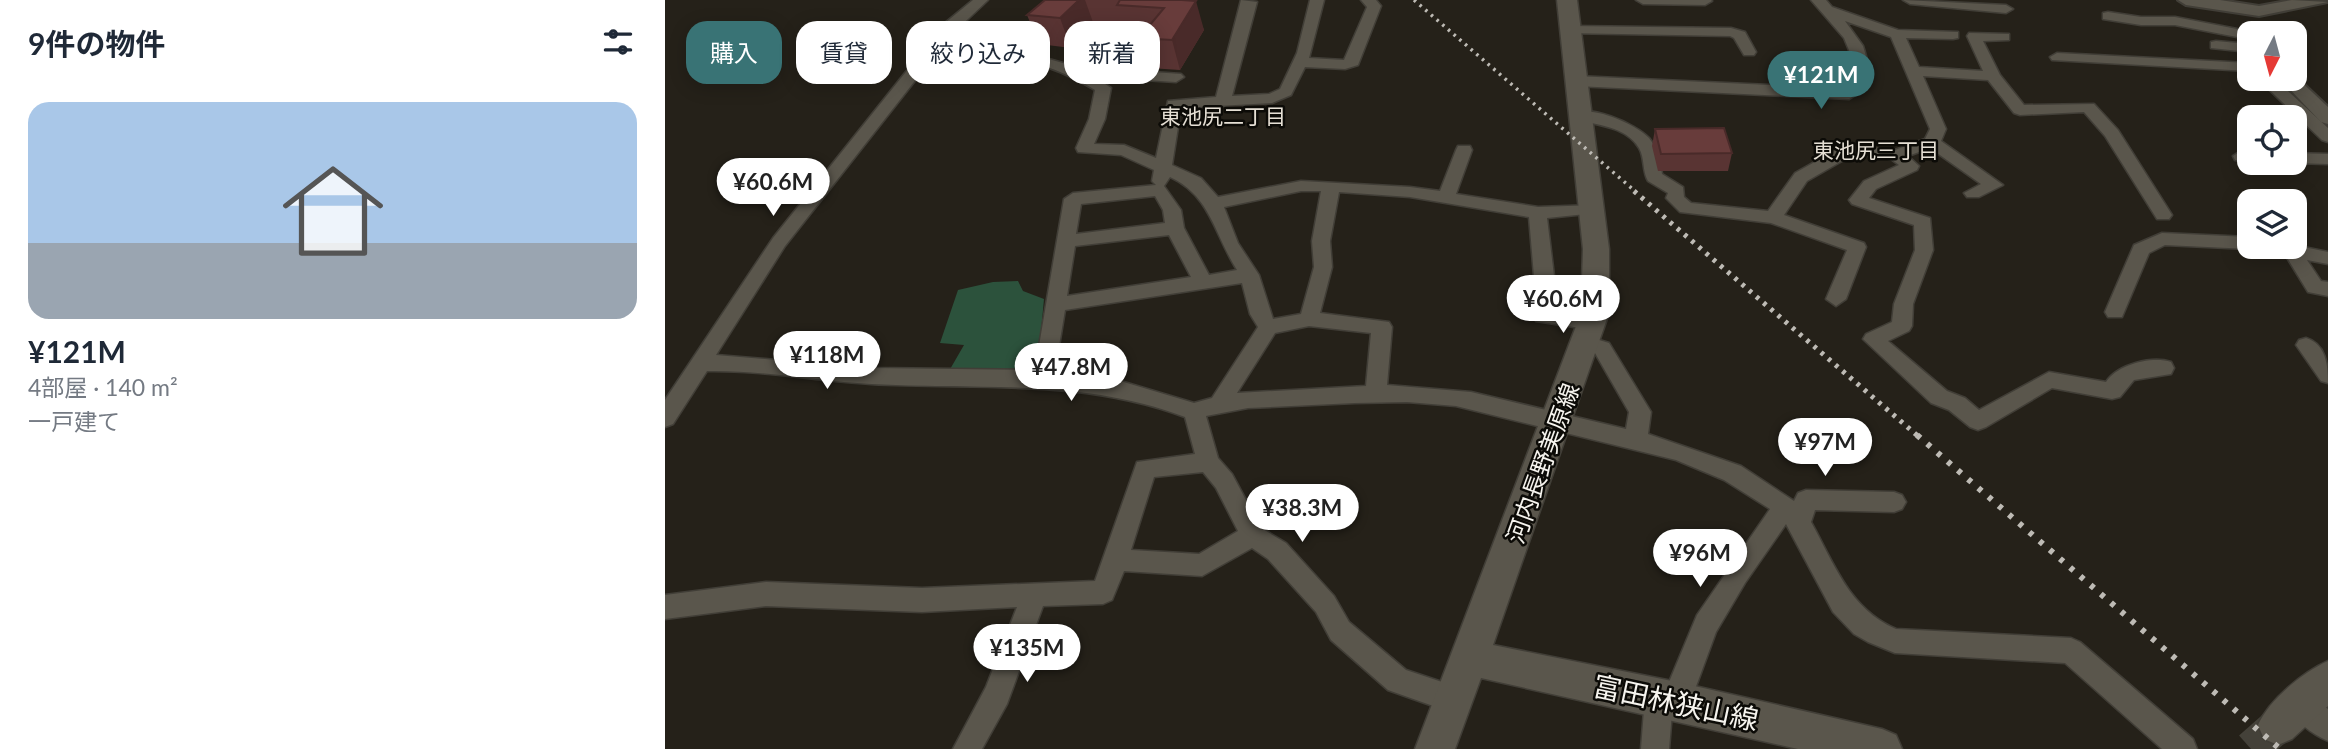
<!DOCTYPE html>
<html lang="ja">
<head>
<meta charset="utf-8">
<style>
	body { margin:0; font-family:Lato,"Noto Sans JP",sans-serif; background:#f2f2f3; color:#1f2937; height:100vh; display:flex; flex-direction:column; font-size:26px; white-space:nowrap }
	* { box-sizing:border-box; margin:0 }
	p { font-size:23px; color:#747a83 }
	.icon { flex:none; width:38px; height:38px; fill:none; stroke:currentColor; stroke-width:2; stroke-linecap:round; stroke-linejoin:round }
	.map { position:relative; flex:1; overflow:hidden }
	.sheet { display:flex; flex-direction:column; background:#fff; width:665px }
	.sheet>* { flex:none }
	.top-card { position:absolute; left:21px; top:21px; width:665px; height:63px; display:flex; gap:14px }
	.needle { width:46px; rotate:186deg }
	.buttons { position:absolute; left:1572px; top:21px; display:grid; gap:14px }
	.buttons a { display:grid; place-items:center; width:70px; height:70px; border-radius:14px; background:#fff; box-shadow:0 4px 18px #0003; font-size:35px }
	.price { position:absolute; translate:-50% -60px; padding:0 16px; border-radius:24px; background:#fff; color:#222; font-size:23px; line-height:46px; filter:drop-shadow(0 2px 4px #0008) }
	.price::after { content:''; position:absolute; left:50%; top:42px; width:21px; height:16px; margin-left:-10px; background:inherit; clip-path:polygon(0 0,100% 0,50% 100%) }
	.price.selected { background:#397375; color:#fff }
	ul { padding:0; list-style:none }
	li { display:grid; align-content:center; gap:14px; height:371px; padding:0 28px }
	li span { display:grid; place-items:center; height:217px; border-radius:21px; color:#555 }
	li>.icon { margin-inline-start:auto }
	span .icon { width:126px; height:126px; fill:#fffc; stroke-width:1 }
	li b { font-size:30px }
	h2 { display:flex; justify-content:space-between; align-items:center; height:84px; padding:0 28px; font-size:30px }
	.tag { padding:0 24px; border-radius:21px; background:#fff; box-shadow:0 4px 18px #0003; font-size:24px; line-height:63px }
	.tag.selected { background:#397375; color:#fff }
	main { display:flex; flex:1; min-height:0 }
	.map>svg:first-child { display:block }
</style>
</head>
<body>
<main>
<section class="sheet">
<h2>9件の物件<svg class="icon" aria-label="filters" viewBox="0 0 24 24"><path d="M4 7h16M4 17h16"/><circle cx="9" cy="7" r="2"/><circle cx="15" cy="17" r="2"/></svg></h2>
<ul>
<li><span style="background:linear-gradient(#a9c7e8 65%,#9aa5b1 0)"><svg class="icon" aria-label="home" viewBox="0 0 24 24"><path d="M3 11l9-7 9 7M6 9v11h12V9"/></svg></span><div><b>¥121M</b><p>4部屋 · 140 m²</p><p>一戸建て</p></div></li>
</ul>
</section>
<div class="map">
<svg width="1663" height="749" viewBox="0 0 1663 749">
	<rect width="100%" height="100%" fill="#252119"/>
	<!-- green -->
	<path fill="#2c523c" d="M353,281L358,291L379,299L374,353L365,375L284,371L299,345L275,343L293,290L328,282Z"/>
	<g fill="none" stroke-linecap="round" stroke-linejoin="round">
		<!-- secondary-tunnel -->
		<path stroke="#444139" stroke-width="36" stroke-dasharray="36 18" stroke-linecap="butt" d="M1586,749L1613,725"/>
		<!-- minor casing -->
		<g stroke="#413e37" stroke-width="3">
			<path id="minor" d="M308,0H323L284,37L360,48L365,49L366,54L412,67L409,63L416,59L432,68L516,74L519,77L511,82L430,77L446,88L440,119L429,144L459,145L491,158L503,101L551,97L576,0L592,2L567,96L604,94L615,89L632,53L645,0H659L644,58L679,60L702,7L696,0H711L716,6L693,65L680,69L640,67L626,95L607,103L516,108L507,165L536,178L553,197L636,181L745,187L775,191L791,150L793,146H805L807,150L791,194L873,207L931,205L934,209L931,213L882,218L889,276L888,310L928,316L938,323L928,330L871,321L868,316L869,276L864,217L745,197L674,192L665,241L667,267L655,313L724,322L727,327L722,385L806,392L961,429L964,412L930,353L914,348L911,343L914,338L921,336L944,343L986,412L983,434L1076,466L1129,501L1133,493L1141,490L1229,492L1237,495L1241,502L1237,509L1229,512L1150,510L1146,522C1169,563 1184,609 1231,629L1406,638L1415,642L1528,739L1532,749H1497L1400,663L1230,653L1203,642L1189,634L1168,612L1121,524L1080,583L1051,632L1022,711L1012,715L1007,712L1004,749H976L980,697L984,687L994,684L1002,687L1032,615L1105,509L1059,480L1011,460L791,406L742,402L690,403L583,408L541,416L553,458L567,474L596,528L621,543L669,596L684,622L741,670L798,689L802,699L798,709L788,713L723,690L666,640L651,612L603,559L587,548L537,576L459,571L447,600L438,604L378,606L342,704L317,749H288L321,687L352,607L257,612L101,606L0,619V595L101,582L257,588L430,581L472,462L530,454L520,417C417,378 313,390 206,384C151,381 97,370 42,371L8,424L0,427V400L108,238L280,23ZM278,45C331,52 384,61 430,90L424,119L411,148L413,152L456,155L489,170L487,181L491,185L408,193L399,199L374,346L364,370L207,368L51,355L120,246ZM505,177C546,196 549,234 572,270L544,275L519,228L516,210L499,186ZM636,191H656L647,241L649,267L636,314L608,319L594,275L573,243L559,207ZM490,196L498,210L500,223L411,234L416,204ZM504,235L526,277L402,296L410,246ZM577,283L585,314L593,327L547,398L529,403L452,380L384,372L394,346L400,310ZM644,326L706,333L701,386L572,393L610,333ZM538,472L551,488L573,531L534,554L466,550L489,477Z
				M971,0H1046L1047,1L1040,5L978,4Z
				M1146,0H1161L1167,7L1233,30L1293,32V38L1288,39L1241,38L1254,67L1318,71L1302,36L1304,33L1344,34V40L1318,41L1335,75L1359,105L1429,104L1453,130L1507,215L1504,219H1492L1440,136L1419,112L1355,115L1349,113L1323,80L1258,76L1281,129L1276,141L1338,185L1314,197H1302L1299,193L1316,184L1265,148L1243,156L1254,166L1252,170L1211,189L1204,198L1265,218L1268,250L1248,304L1247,326L1244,331L1223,341L1282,391L1300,398L1314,410L1384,372L1441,382C1453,364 1487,356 1506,362L1509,368L1506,374L1469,380L1455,397L1447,399L1387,388L1321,427L1313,430L1305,427L1284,410L1266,403L1198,339L1201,334L1227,322L1229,304L1250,250L1249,225L1187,204L1184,200L1199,181L1234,165L1226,159L1189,154L1142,181L1119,215L1199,243L1201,247L1181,299L1171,306L1161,299L1182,250L1106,223L1015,212L1001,198L1003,193L983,181C977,171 980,158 974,148C961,126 931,125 909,119L907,116C921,102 971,124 984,138C993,149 995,161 997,174L1018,187L1019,197L1026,203L1103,211L1130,173L1180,145L1230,150L1260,139L1265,129L1226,37L1180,21L1198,46L1203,63L1201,66L1137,78L1138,87L1189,91L1192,94L1184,99L911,86L903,81L911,76L1123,86L1121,78L1127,71L1188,60L1179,38Z
				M1238,0L1341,5L1348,9L1341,13L1245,4Z
				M1443,12L1476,17H1510L1572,29L1579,33L1572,37L1510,25H1476L1438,19V13Z
				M905,26L1066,28L1080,32L1091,52L1089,55H1079L1069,38L1065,36L900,33V27Z
				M1551,41L1584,44V52L1546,48V42Z
				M1392,53L1584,63V71L1387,60L1385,57Z
				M1593,79H1610L1663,128V142L1657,140Z
				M1576,151H1584V161L1570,160L1568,156Z
				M1629,153L1663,154V164L1628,163Z
				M1497,233L1584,237V247H1591L1584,249L1500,245L1484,253L1457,317H1443L1440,312L1469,245Z
				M1629,245L1663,252V264L1642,260L1656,281L1663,282V296L1643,292L1621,256L1599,251L1597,247Z
				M1641,338C1661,344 1663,365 1663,383L1656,381L1631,345L1634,340Z
				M1635,690L1663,709V741C1647,734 1628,720 1621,704L1625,694Z"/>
		</g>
		<!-- tertiary casing -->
		<g stroke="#413e37" stroke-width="4">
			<path id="tertiary" d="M1513,0H1555L1594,6L1627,0L1663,2L1594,16L1521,5Z
				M1629,75L1663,107V124L1656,122L1615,79H1629Z"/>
		</g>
		<!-- secondary casing -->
		<g stroke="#413e37" stroke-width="3">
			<path id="secondary" d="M892,0H912L944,249V313L828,645L1012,682L1217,729L1231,735L1237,749H1133L816,678L790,749H750L916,313L918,249Z
				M1663,661V706L1627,739L1613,745L1599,739L1593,725C1604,700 1638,672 1663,661Z"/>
		</g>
		<!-- minor -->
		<use href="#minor" fill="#5a564c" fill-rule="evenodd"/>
		<!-- tertiary -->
		<use href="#tertiary" fill="#5a564c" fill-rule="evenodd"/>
		<!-- secondary -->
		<use href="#secondary" fill="#5a564c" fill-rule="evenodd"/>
		<!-- rail-far2 -->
		<path stroke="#bebbb5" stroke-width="3.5" stroke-dasharray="2.5 5" stroke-linecap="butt" d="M749,0L971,192"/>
		<!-- rail-far1 -->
		<path stroke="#bebbb5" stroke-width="5" stroke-dasharray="3.5 6" stroke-linecap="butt" d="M969,191L1254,437"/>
		<!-- rail -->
		<path stroke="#bebbb5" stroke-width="6" stroke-dasharray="4.5 9" stroke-linecap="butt" d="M1252,435L1615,749"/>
	</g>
	<!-- wall -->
	<path fill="#593433" d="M380,0H527L539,30L515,70L484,68L474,38L476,35H462L459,27L429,25L406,48L374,44L362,15Z
		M990,129L1067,153L1063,171H993L987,146Z"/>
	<!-- shaded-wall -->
	<path fill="#492a29" d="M414,0H420L429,25L406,48L395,18Z
		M517,0H527L529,5L531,1L539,30L515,70L507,40Z"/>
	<!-- building -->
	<path fill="#683c3b" stroke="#492a29" stroke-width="2" d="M380,0H414L395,18L362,15Z
		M455,0H517L531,1L507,40L474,38L499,8L452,5Z
		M1059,128L1067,153L996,154L990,129Z"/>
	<g text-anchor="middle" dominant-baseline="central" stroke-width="5" stroke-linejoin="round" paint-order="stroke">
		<!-- far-neighbourhood labels -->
		<g font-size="21" fill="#e5dfd4" stroke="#0c0b07">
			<text x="558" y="115">東池尻二丁目</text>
			<text x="1211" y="149">東池尻三丁目</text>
		</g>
		<!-- street labels -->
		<g font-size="24" fill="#f6f4ee" stroke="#0c0b07">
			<text transform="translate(877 463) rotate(-70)">河内長野美原線</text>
		</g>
		<!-- near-street labels -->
		<g font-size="28" fill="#f6f4ee" stroke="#0c0b07">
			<text transform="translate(1011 702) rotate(12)">富田林狭山線</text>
		</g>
	</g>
</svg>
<div class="buttons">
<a><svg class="needle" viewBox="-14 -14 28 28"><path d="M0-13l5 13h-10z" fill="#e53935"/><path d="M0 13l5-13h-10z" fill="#747a83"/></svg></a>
<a><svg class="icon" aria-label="locate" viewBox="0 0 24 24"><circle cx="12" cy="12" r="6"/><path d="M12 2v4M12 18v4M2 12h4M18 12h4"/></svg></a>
<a><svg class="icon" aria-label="layers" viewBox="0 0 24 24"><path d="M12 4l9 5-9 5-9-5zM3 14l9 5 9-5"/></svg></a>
</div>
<b class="price selected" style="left:1156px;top:111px">¥121M</b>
<b class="price" style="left:108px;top:218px">¥60.6M</b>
<b class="price" style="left:898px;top:335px">¥60.6M</b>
<b class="price" style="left:162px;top:391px">¥118M</b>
<b class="price" style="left:406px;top:403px">¥47.8M</b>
<b class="price" style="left:1160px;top:478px">¥97M</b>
<b class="price" style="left:637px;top:544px">¥38.3M</b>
<b class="price" style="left:1035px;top:589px">¥96M</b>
<b class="price" style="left:362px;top:684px">¥135M</b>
<div class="top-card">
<a class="tag selected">購入</a>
<a class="tag">賃貸</a>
<a class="tag">絞り込み</a>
<a class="tag">新着</a>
</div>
</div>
</main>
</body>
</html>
